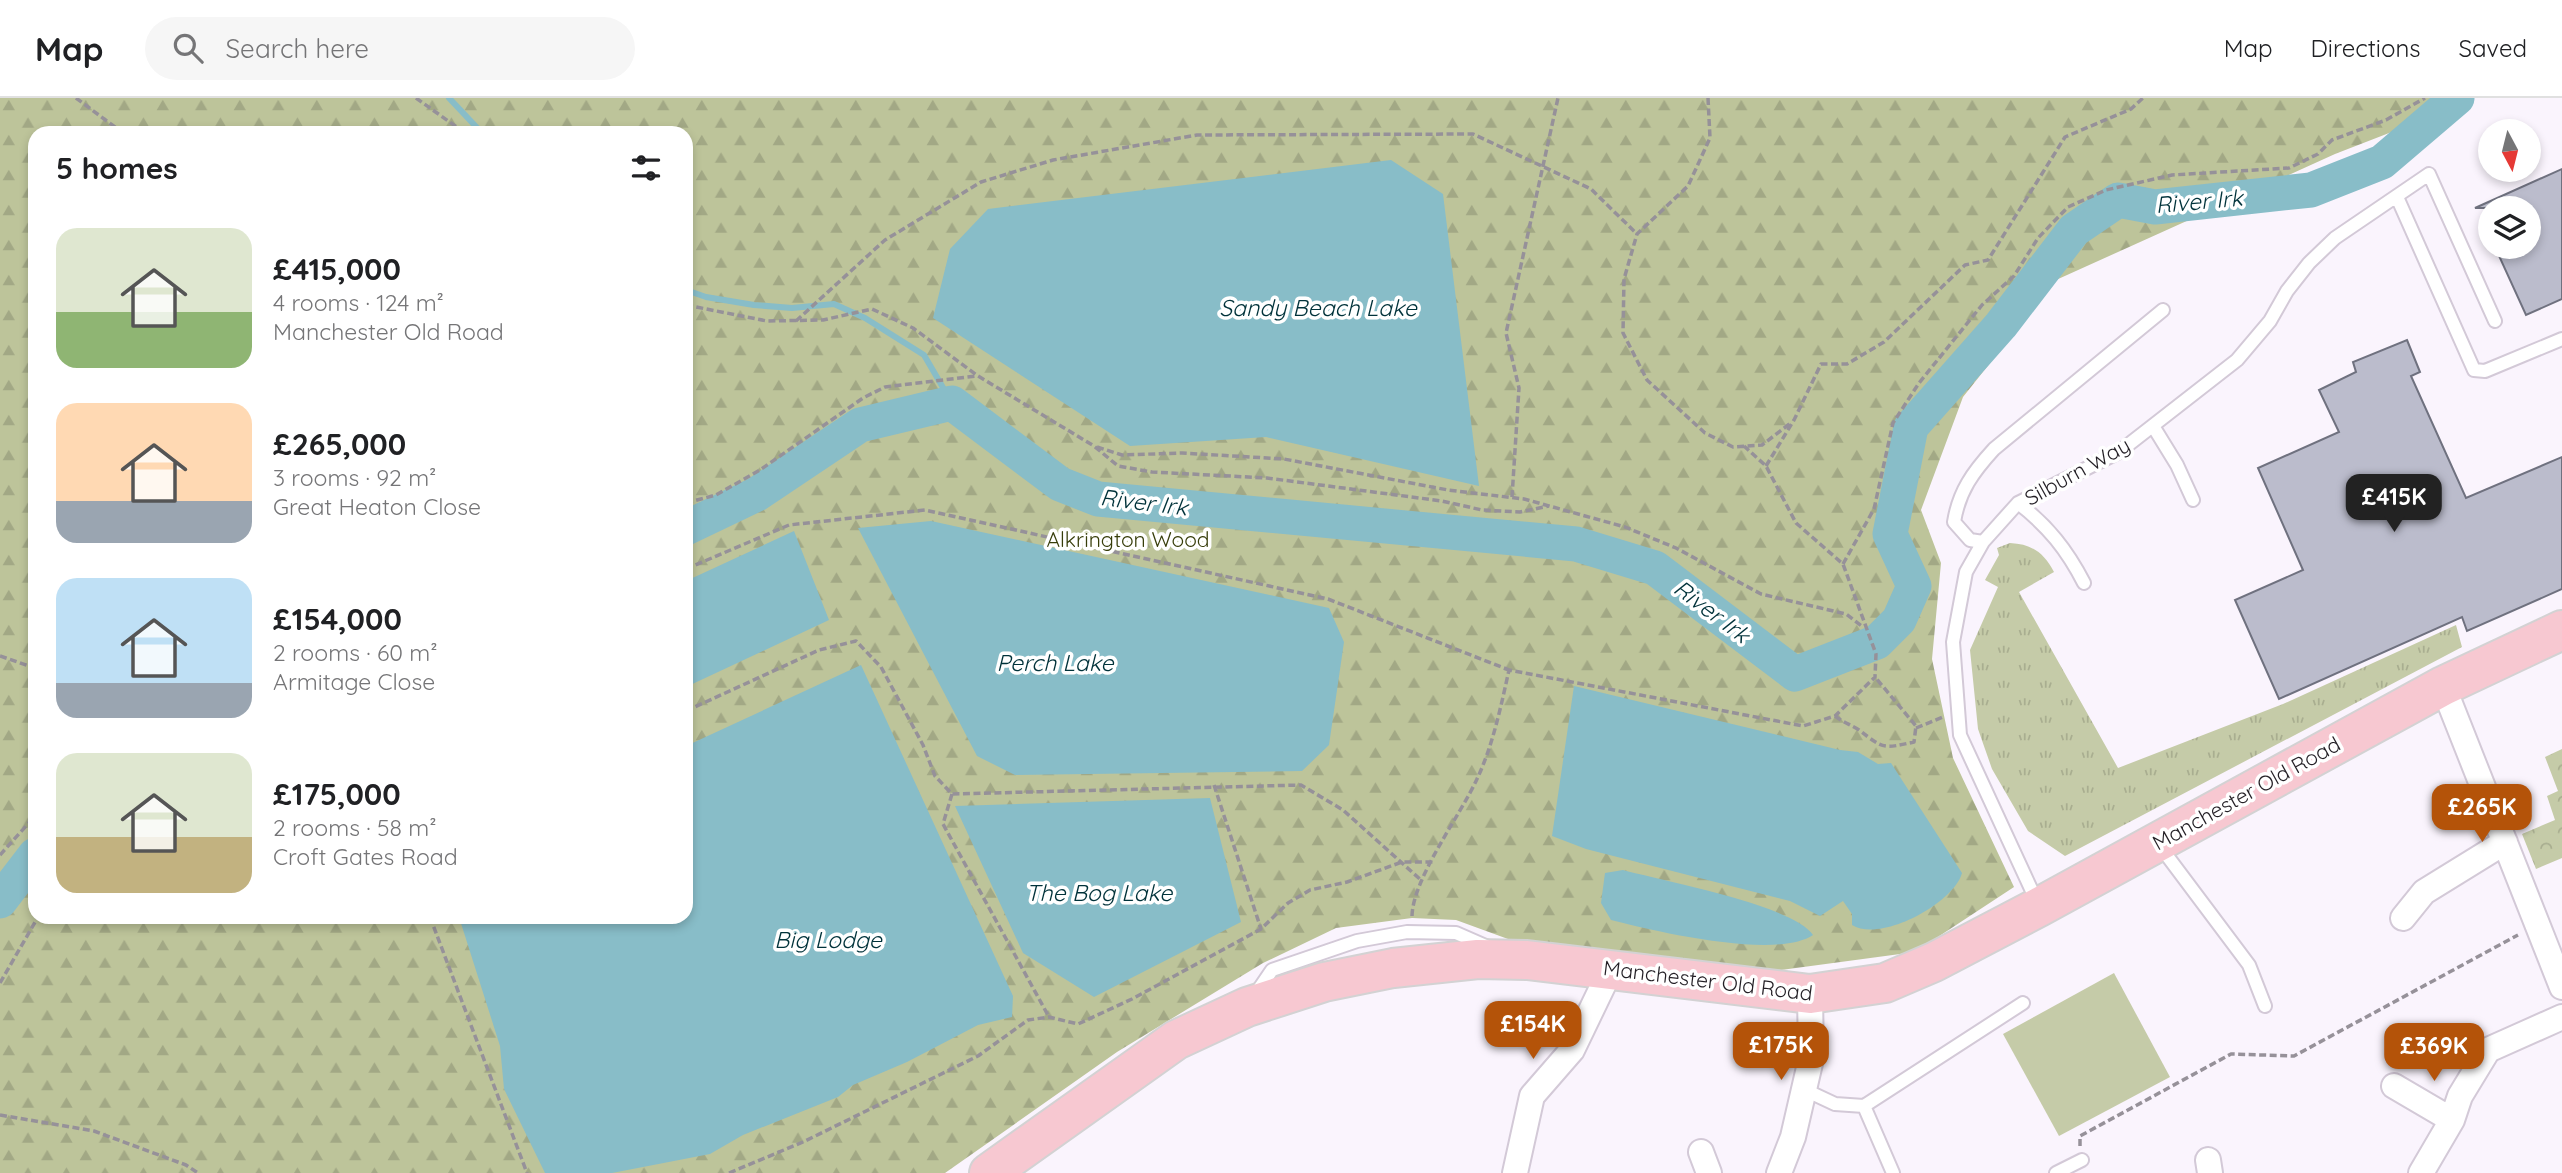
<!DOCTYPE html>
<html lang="en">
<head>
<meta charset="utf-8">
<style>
	body { margin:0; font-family:Quicksand,sans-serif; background:#f6f6f6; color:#202124; height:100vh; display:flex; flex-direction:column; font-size:26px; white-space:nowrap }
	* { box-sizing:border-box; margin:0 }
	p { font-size:23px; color:#757577 }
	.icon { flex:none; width:38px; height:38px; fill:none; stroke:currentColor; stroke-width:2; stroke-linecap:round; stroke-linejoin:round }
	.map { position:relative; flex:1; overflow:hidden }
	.side { position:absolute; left:28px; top:28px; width:665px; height:798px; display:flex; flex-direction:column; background:#fff; border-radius:21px; box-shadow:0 4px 10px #0003 }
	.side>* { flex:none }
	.needle { width:46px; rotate:173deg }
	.tools { position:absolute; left:2478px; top:21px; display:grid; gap:14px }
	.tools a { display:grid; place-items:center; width:63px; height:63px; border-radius:50%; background:#fff; box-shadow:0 4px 10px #0003; font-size:35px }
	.price { position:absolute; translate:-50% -60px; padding:0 16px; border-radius:14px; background:#b45309; color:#fff; font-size:23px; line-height:46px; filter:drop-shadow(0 2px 4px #0008) }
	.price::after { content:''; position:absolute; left:50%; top:42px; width:21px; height:16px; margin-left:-10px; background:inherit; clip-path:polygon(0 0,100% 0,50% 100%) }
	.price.on { background:#222; color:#fff }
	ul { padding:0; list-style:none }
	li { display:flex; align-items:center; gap:21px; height:175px; padding:0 28px }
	li span { display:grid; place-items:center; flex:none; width:196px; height:140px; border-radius:21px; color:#555 }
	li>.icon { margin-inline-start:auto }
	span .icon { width:84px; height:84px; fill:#fffc; stroke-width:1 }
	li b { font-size:30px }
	h2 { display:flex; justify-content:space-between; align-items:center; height:84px; padding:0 28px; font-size:30px }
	header { display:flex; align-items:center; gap:42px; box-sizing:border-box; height:98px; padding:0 35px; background:#fff; border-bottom:2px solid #e0e0e0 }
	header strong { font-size:33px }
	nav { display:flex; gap:38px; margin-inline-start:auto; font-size:24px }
	.search { width:490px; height:63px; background:#f6f6f6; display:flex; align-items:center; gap:18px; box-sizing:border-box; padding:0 24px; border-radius:38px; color:#757577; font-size:26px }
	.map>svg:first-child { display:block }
</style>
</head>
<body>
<header>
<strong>Map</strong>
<div class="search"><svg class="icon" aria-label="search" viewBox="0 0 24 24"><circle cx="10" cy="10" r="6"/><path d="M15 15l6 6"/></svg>Search here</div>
<nav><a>Map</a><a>Directions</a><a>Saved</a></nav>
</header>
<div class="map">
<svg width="2562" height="1075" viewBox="0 0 2562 1075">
	<defs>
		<pattern id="grass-tufts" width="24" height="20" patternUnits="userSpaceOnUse" patternTransform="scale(1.75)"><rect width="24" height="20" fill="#c5cba8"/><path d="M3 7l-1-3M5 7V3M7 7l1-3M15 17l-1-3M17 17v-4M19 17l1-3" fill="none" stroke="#a9ae90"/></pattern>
		<pattern id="forest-firs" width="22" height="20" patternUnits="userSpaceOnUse" patternTransform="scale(1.75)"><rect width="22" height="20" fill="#bdc49a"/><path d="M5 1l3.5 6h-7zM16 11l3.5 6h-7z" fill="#a2a885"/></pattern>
		<pattern id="park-crowns" width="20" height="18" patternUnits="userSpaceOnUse" patternTransform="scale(1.75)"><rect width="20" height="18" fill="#c5cba8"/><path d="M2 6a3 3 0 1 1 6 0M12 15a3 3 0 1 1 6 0" fill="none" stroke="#a9ae90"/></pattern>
	</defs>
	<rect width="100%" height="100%" fill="#faf4fd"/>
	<!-- grass -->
	<path fill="url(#grass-tufts)" d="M2010,445C2032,446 2044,455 2054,474L2019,494L2118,670L2283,606L2456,527L2462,549L2065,758L2028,733L1992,671L1978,631L1970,552L1998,489L1985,482L1999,457L1997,450Z"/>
	<!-- forest -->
	<path fill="url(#forest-firs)" fill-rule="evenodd" d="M0,0H2434L2402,30L2335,56L2056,182L1963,299L1921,412L1941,465L1932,561L1953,660L2014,789L1915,854L1781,872L1508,841L1456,822L1412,820L1336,830L1263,865L1117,954L945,1075H0ZM35,35H686V819H35Z"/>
	<!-- park -->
	<path fill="url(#park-crowns)" d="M2562,651V760L2536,771L2522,736L2555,722L2547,698L2558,693L2545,659Z"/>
	<!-- pitch -->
	<path fill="#c5cba8" d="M2114,875L2170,979L2059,1038L2003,936Z"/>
	<!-- water -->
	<path fill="#88bdc8" d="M1391,62L1443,96L1479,388L1266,339L1130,348L933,220L950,151L988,111Z
		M931,423L1329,510L1344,544L1329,647L1302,673L1015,677L977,658L858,430Z
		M794,433L829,522L686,589V483Z
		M861,567L1013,898L1012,919L978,927L907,964L853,987L838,999L743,1037L710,1056L612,1075H545L504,991L500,948L459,819H686V648Z
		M1574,588L1840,652L1858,654L1878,666L1891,665L1962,775C1954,805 1881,845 1852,827V816L1843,803L1820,818L1790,803L1586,751L1552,738Z
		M1210,700L1241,824L1094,899L1023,855L955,708Z
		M1623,772C1663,783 1793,807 1813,837C1776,862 1654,833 1611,822L1601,805L1605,775Z"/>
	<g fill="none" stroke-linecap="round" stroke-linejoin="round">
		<!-- stream -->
		<path stroke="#88bdc8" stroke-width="6" d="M449,0L482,35
			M686,192L706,199L754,207L792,210L834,206L865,220L924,257L952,305"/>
		<!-- river -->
		<path stroke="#88bdc8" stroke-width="35" d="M686,430L757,396L860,327L952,305L1060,386L1098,401L1576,446L1655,470L1795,576L1877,544L1899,522L1914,488L1890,436L1911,329L2001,227L2074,132L2118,102L2155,109L2311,92L2382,64L2457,0
			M0,803L35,757"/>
	</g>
	<!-- building -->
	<path fill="#bbbccc" stroke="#6f717f" stroke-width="2" d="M2562,71V201L2526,217L2495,149H2529V110H2475Z
		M2407,242L2420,274L2411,278L2466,400L2562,359V491L2467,533L2462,519L2279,601L2235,502L2303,472L2258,370L2339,334L2319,292L2356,274L2353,264Z"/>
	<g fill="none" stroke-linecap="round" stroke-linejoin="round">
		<!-- service casing -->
		<g stroke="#d3c9d7" stroke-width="16">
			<path id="service" d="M2397,99L2474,272L2485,273L2562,241
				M2153,328L2177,367L2193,402
				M2018,405C2048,428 2067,452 2084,485
				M1983,444L1970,442L1954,424C1959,393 1973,374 1994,351L2163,212
				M2159,747L2249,867L2265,908
				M2038,806L1960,637L1953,544L1966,474L1983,444L2018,405L2119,354L2237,262L2270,223L2287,193L2309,165L2335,140L2429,76L2495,223
				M1257,894L1272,872L1357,843L1407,834L1456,835L1488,849
				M1803,991L1835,1006L1864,1008L1893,1075
				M1864,1008L2023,905
				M2056,1075L2082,1062"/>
		</g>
		<!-- minor casing -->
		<g stroke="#d3c9d7" stroke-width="28">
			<path id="minor" d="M2443,588L2562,889
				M2403,820L2424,794L2505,744
				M2394,988L2452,1022
				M1701,1054L1709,1075
				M2208,1062L2210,1075
				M1515,1075L1532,998L1572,952L1611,871
				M1779,1075L1793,1039L1811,961L1810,896
				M2421,1075L2452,1022L2460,998L2488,952L2562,919"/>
		</g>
		<!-- primary casing -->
		<g stroke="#d3d2d3" stroke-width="42">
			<path id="primary" d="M989,1075L1176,942L1247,909L1324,884L1393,870L1478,861L1527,862L1810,896L1885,885L1934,864L2039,809L2443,588L2562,532"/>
		</g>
		<!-- path -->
		<path stroke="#969199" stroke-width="3.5" stroke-dasharray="7 3.5" stroke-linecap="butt" d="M76,0L123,35
			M416,0L465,35
			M1708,0L1710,40L1688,88L1637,136L1624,181L1623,235L1647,282L1705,335L1733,349L1762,347L1792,324
			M686,207L767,223L823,222L872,211L913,230L978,278L1094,348L1118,368L1152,374L1267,380L1442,403L1482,412L1520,414L1549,408
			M796,223L885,142L981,84L1053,62L1197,37L1473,36L1591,91L1637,136
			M1097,349L1122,357L1182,355L1284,361L1448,392L1524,401L1625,429L1676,450L1761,496L1846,516L1863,529
			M1766,368L1794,322L1821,266H1847L1884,244L1965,167L1988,162L2065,39L2131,11L2143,0
			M1512,399L1519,290L1506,235L1558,0
			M686,405L716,397L760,372L863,300L885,289L976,278
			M1843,466L1874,411L1893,325L1919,285L1982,207L2014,178L2038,140L2068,109L2106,92L2172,77L2289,70L2318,56L2332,42L2386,22L2425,0
			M686,471L789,427L925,412L1328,501L1509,572
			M0,558L35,570
			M686,613L819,552L856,543L881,569L923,647L935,678L952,696L1301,687L1343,712L1422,783
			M1835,618C1843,624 1851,627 1859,632C1884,651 1882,651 1914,644L1916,628L1875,579
			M1916,630L1943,619
			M1214,687L1261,831
			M952,696L943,726L1049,919
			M0,757L35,718
			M1412,818C1413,780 1460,718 1477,681C1493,647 1501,608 1509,572L1803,628L1835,618L1875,579L1876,556L1843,466L1796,425L1766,368L1744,348
			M430,819L527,1075
			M0,885L38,819
			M0,1017L94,1033L186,1067L198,1075
			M2080,1048V1038L2231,956L2294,958L2518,837
			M729,1075L803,1044L978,958L1028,922L1049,919L1078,926L1132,901L1261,831L1288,805L1310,792L1347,784L1402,764H1433"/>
		<!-- service -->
		<use href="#service" stroke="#fff" stroke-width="12"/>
		<!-- minor -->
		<use href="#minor" stroke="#fff" stroke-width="24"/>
		<!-- primary -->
		<use href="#primary" stroke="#f7c8d1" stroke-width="38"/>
	</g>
	<g text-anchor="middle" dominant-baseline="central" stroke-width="7" stroke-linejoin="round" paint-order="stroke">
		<!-- street labels -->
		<g font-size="21" fill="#231f25" stroke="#fff">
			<text transform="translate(2077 373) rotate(-29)">Silburn Way</text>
			<text transform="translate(2246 695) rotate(-29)">Manchester Old Road</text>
			<text transform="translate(1708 882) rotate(7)">Manchester Old Road</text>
		</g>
		<!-- park labels -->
		<g font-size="21" fill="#373d0a" stroke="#fff">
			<text x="1128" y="441">Alkrington Wood</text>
		</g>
		<!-- water labels -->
		<g font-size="23" font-style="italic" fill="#00323a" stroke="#fff">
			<text transform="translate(2199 103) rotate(-5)">River Irk</text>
			<text x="1318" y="209">Sandy Beach Lake</text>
			<text transform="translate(1144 404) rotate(7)">River Irk</text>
			<text transform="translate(1712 513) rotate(37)">River Irk</text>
			<text x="1055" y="564">Perch Lake</text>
			<text x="1099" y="794">The Bog Lake</text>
			<text x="828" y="841">Big Lodge</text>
		</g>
	</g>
</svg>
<div class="tools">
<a><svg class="needle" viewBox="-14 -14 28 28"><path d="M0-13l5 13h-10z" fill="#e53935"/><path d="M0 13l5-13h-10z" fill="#757577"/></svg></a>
<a><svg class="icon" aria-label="layers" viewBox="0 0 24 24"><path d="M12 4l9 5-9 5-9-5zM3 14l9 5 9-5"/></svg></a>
</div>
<b class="price on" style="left:2394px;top:436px">£415K</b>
<b class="price" style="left:2482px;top:746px">£265K</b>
<b class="price" style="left:1533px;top:963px">£154K</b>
<b class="price" style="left:1781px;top:984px">£175K</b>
<b class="price" style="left:2434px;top:985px">£369K</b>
<section class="side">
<h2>5 homes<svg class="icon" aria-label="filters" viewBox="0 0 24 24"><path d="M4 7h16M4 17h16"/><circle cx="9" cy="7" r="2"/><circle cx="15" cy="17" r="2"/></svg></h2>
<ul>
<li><span style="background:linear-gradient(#dfe7d0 60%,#8fb573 0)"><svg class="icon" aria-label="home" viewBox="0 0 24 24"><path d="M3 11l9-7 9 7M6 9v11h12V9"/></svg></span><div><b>£415,000</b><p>4 rooms · 124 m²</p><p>Manchester Old Road</p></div></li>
<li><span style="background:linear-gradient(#ffd9b3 70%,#9aa5b1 0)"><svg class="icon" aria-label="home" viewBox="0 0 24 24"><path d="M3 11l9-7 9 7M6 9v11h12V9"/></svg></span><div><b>£265,000</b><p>3 rooms · 92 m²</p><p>Great Heaton Close</p></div></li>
<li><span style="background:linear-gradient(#bfe0f5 75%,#9aa5b1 0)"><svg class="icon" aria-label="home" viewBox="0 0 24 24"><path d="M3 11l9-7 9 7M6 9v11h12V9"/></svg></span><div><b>£154,000</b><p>2 rooms · 60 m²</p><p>Armitage Close</p></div></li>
<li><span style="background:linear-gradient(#dfe7d0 60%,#c2b280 0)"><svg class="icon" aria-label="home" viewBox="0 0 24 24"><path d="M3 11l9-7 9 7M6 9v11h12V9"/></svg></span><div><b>£175,000</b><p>2 rooms · 58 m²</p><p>Croft Gates Road</p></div></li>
</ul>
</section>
</div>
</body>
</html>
